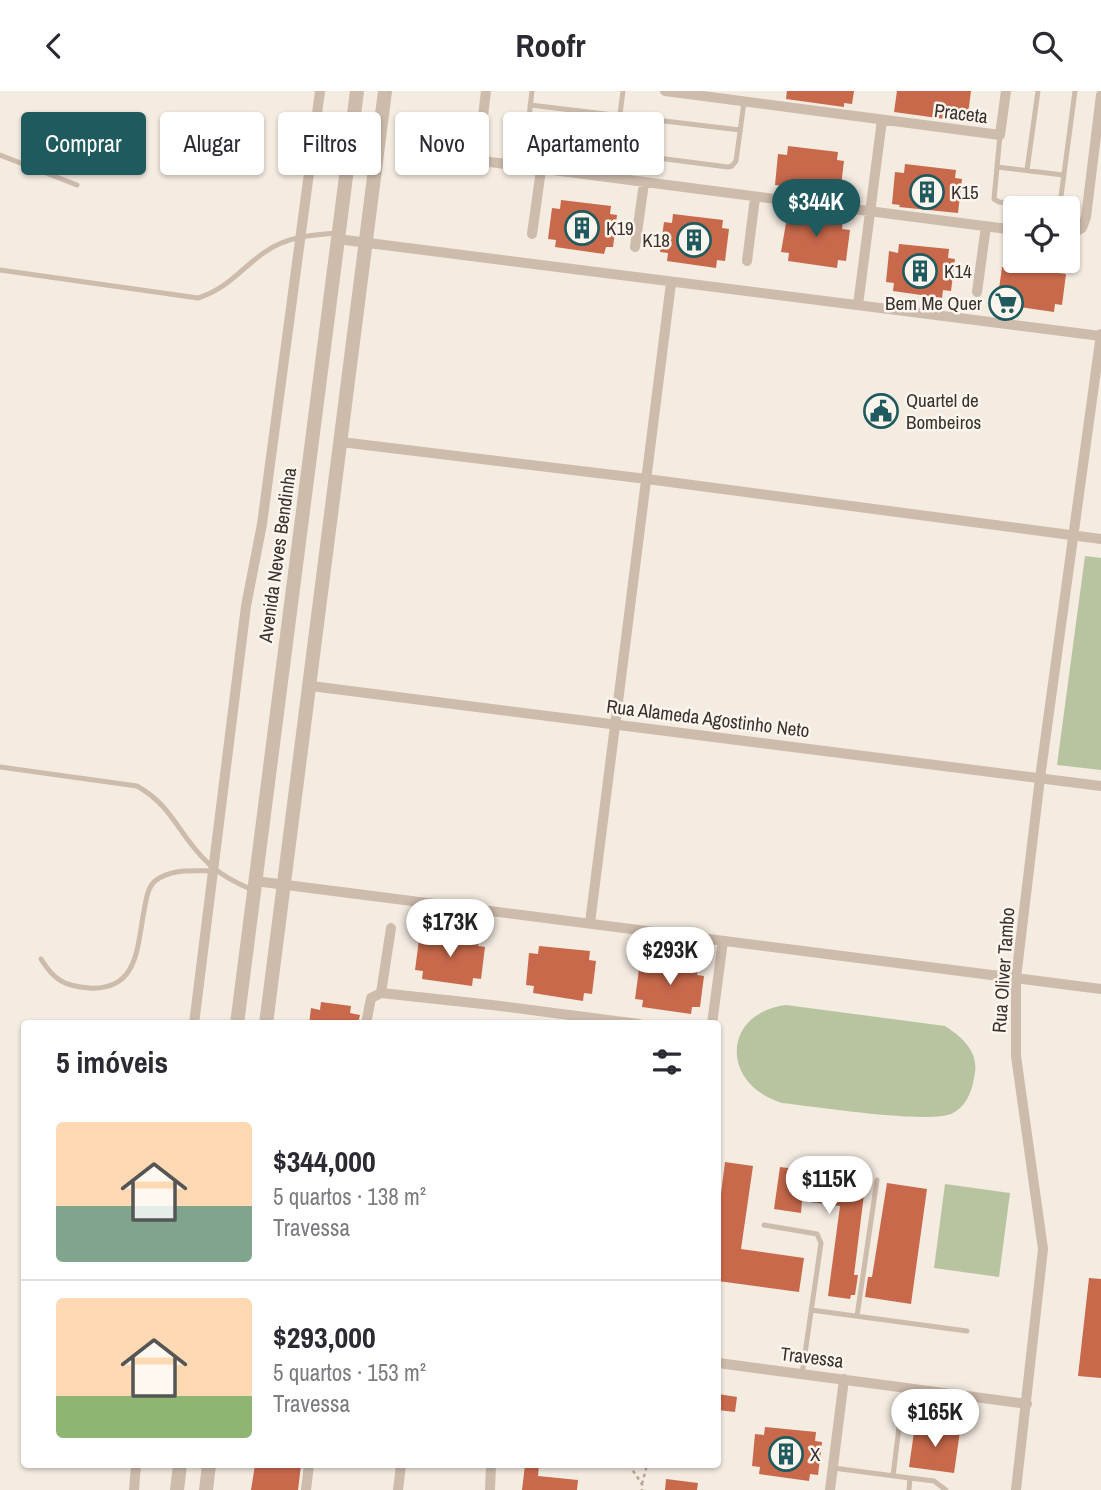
<!DOCTYPE html>
<html lang="pt">
<head>
<meta charset="utf-8">
<style>
	body { margin:0; font-family:"Archivo Narrow",sans-serif; background:#f7f7f7; color:#2b2b33; height:100vh; display:flex; flex-direction:column; font-size:26px; white-space:nowrap }
	* { box-sizing:border-box; margin:0 }
	p { font-size:23px; color:#7c7c81 }
	.icon { flex:none; width:38px; height:38px; fill:none; stroke:currentColor; stroke-width:2; stroke-linecap:round; stroke-linejoin:round }
	.map { position:relative; flex:1; overflow:hidden }
	.details { position:absolute; left:21px; top:929px; width:700px; height:448px; display:flex; flex-direction:column; background:#fff; border-radius:7px; box-shadow:0 2px 5px #0004 }
	.details>* { flex:none }
	.top-card { position:absolute; left:21px; top:21px; width:700px; height:63px; display:flex; gap:14px }
	.controls { position:absolute; left:1003px; top:105px; display:grid; gap:14px }
	.controls a { display:grid; place-items:center; width:77px; height:77px; border-radius:7px; background:#fff; box-shadow:0 2px 5px #0004; font-size:35px }
	.price { position:absolute; translate:-50% -60px; padding:0 16px; border-radius:24px; background:#fff; color:#222; font-size:23px; line-height:46px; filter:drop-shadow(0 2px 4px #0008) }
	.price::after { content:''; position:absolute; left:50%; top:42px; width:21px; height:16px; margin-left:-10px; background:inherit; clip-path:polygon(0 0,100% 0,50% 100%) }
	.price.on { background:#1f5a5e; color:#fff }
	ul { padding:0; list-style:none }
	li { display:flex; align-items:center; gap:21px; height:175px; padding:0 35px }
	li+li { border-top:2px solid #e1e1e2 }
	li span { display:grid; place-items:center; flex:none; width:196px; height:140px; border-radius:7px; color:#555 }
	li>.icon { margin-inline-start:auto }
	span .icon { width:84px; height:84px; fill:#fffc; stroke-width:1 }
	li b { font-size:30px }
	h2 { display:flex; justify-content:space-between; align-items:center; height:84px; padding:0 35px; font-size:30px }
	.tag { padding:0 24px; border-radius:7px; background:#fff; box-shadow:0 2px 5px #0004; font-size:24px; line-height:63px }
	.tag.on { background:#1f5a5e; color:#fff }
	header { display:flex; justify-content:space-between; align-items:center; height:91px; padding:0 35px; background:#fff; font-size:32px; font-weight:700 }
	.map>svg:first-child { display:block }
</style>
</head>
<body>
<header><svg class="icon" aria-label="back" viewBox="0 0 24 24"><path d="M15 5l-7 7 7 7"/></svg>Roofr<svg class="icon" aria-label="search" viewBox="0 0 24 24"><circle cx="10" cy="10" r="6"/><path d="M15 15l6 6"/></svg></header>
<div class="map">
<svg width="1101" height="1399" viewBox="0 0 1101 1399">
	<rect width="100%" height="100%" fill="#f4ebe1"/>
	<!-- green -->
	<path fill="#b8c4a0" d="M1085,465L1101,467V679L1057,674Z
		M786,914L945,935C962,946 978,960 975,981C973,997 968,1014 953,1022C932,1034 812,1015 782,1012C720,993 722,922 786,914Z
		M945,1093L1010,1102L999,1186L934,1177Z"/>
	<!-- building -->
	<path fill="#c8694b" d="M787,0H854L852,13L844,12V16L786,8Z
		M897,0H971L967,31L894,21Z
		M788,55L838,61L837,69L844,70L840,103L833,102L832,107L782,101L783,95L775,94L778,63L787,64Z
		M905,73L956,79L955,87L962,88L958,122L899,116L900,114L892,113L895,81L904,82Z
		M561,109L611,115L610,123L617,124L613,156H606L604,163L555,156L556,149L548,148L552,117L560,118Z
		M795,118L830,123V127L843,129L842,138L850,139L846,170L838,169L837,177L788,170L789,162L781,161L786,132L793,133Z
		M673,123L723,129L722,137L729,138L725,170L717,169L716,177L667,170L668,162L660,161L664,131L672,132Z
		M899,153L949,158L948,167L955,168L951,200L943,199L942,207L893,200L894,192L886,191L888,171L889,160L898,162Z
		M1011,168L1060,173L1059,182L1066,183L1062,214L1055,213L1054,221L1005,214L1006,206L998,205L1002,176L1010,177Z
		M429,841L479,846L478,855L485,856L481,888L473,887L472,895L422,888L423,880L415,879L419,849L428,850Z
		M539,855L590,860L589,869L596,870L592,903L584,902L583,910L533,902L534,895L526,894L529,862L538,863Z
		M648,870L698,875L697,884L704,885L700,916H692L691,923L642,916L643,909L635,908L639,878L647,879Z
		M321,911L351,915L350,922L360,924L358,933H309L311,917L320,919Z
		M725,1071L753,1075L741,1158L804,1167L799,1201L718,1190V1127Z
		M780,1076L866,1087L854,1184H858L855,1204H851L850,1208L828,1205L840,1115L802,1110L801,1122L774,1118Z
		M887,1092L927,1098L911,1213L865,1206L868,1186H872Z
		M1089,1187L1101,1188V1287L1078,1285Z
		M718,1303L737,1306L735,1321L718,1319Z
		M915,1334L960,1340L954,1382L909,1376Z
		M765,1336L816,1341L815,1350L822,1351L818,1384L810,1383L809,1390L759,1383L760,1376L752,1375L755,1343L764,1344Z
		M255,1374H301L298,1399H251Z
		M525,1374H539L538,1385L578,1389L577,1399H522Z
		M666,1388L698,1392L697,1399H665Z"/>
	<g fill="none" stroke-linecap="round" stroke-linejoin="round">
		<!-- path -->
		<path stroke="#b9a596" stroke-width="2.5" stroke-dasharray="3.5 3.5" stroke-linecap="butt" d="M629,1374L642,1393V1399
			M642,1393L647,1374"/>
		<!-- service -->
		<path stroke="#cdbbac" stroke-width="5" d="M532,0L527,43L533,51L728,76L732,75L736,70L744,11
			M530,14L740,39
			M1000,44L994,108L999,111L1054,117
			M615,62L623,0
			M0,64L77,94
			M997,76L1063,84
			M1027,79L1038,0
			M1055,117L1060,113L1075,0
			M0,179L198,207C229,197 240,178 265,161C288,145 312,144 338,142
			M0,676L137,695C173,715 179,745 207,771C220,784 236,792 253,799
			M41,868C54,889 64,895 89,897C138,900 137,857 144,820C146,810 147,797 155,790C171,777 194,780 213,780
			M764,1134L817,1143L821,1152L802,1283
			M811,1219L967,1240
			M857,1225L877,1089
			M833,1377L910,1387
			M893,1385L900,1328
			M909,1399L910,1387L934,1390L946,1399"/>
		<!-- minor -->
		<path stroke="#cdbbac" stroke-width="10" d="M486,0L479,59L484,69L490,71L1015,139
			M665,0L1000,44L1006,0
			M422,27L481,34
			M532,143L541,79
			M1068,144L1082,137L1086,126L1101,4
			M337,148L1101,245
			M635,156L644,92
			M747,170L755,107
			M977,201L986,135
			M858,214L882,29
			M341,351L647,388L1101,448
			M311,595L1101,695
			M255,790L1101,898
			M590,832L671,192
			M381,902L391,837
			M194,933L246,515L262,433L320,0
			M366,933L371,907L381,902L492,914L639,933
			M712,933L723,850
			M718,1272L1027,1313
			M134,1399L136,1374
			M306,1399L309,1374
			M398,1399L401,1374
			M490,1399L491,1374
			M830,1399L844,1288
			M1016,1399L1043,1158L1016,965V887L1040,687L1101,243"/>
		<!-- tertiary -->
		<path stroke="#cdbbac" stroke-width="14" d="M237,933L357,0
			M266,933L385,0
			M177,1399L180,1374
			M206,1399L209,1374"/>
	</g>
	<!-- icons -->
	<defs>
		<g id="building-ring" transform="scale(1.75)"><circle r="9.5" fill="#fbf5ee" stroke="#1f5a5e" stroke-width="1.5"/><path d="M-4-6H4V6H1V3H-1V6H-4ZM-2.5-4.3h1.7v1.8h-1.7ZM.8-4.3h1.7v1.8H.8ZM-2.5-1h1.7V.8h-1.7ZM.8-1h1.7V.8H.8Z" fill="#1f5a5e"/></g>
		<g id="supermarket-ring" transform="scale(1.75)"><circle r="9.5" fill="#fbf5ee" stroke="#1f5a5e" stroke-width="1.5"/><path d="M-6-5.5h2.5l.6 2H6L4.5 2H-2.5L-4.4-4H-6ZM-1.5 3.2a1.3 1.3 0 1 0 .1 0ZM3 3.2a1.3 1.3 0 1 0 .1 0Z" fill="#1f5a5e"/></g>
		<g id="civic-ring" transform="scale(1.75)"><circle r="9.5" fill="#fbf5ee" stroke="#1f5a5e" stroke-width="1.5"/><path d="M-.6-6.5H3V-4.5H.6V-3L4-1V1h2V6H-6V1h2V-1L-.6-3ZM-1.2 2.5V6h2.4V2.5Z" fill="#1f5a5e"/></g>
	</defs>
	<g fill-rule="evenodd">
		<use href="#building-ring" x="927" y="101"/>
		<use href="#building-ring" x="582" y="137"/>
		<use href="#building-ring" x="694" y="149"/>
		<use href="#building-ring" x="920" y="180"/>
		<use href="#supermarket-ring" x="1006" y="212"/>
		<use href="#civic-ring" x="881" y="320"/>
		<use href="#building-ring" x="786" y="1363"/>
	</g>
	<g text-anchor="middle" dominant-baseline="central" stroke-width="5" stroke-linejoin="round" paint-order="stroke">
		<!-- street labels -->
		<g font-size="19" fill="#3b302b" stroke="#fbf5ee">
			<text transform="translate(961 22) rotate(7)">Praceta</text>
			<text transform="translate(277 464) rotate(-82)">Avenida Neves Bendinha</text>
			<text transform="translate(708 627) rotate(7)">Rua Alameda Agostinho Neto</text>
			<text transform="translate(1003 879) rotate(-86)">Rua Oliver Tambo</text>
			<text transform="translate(812 1266) rotate(7)">Travessa</text>
		</g>
		<!-- poi labels -->
		<g font-size="19" fill="#3b302b" stroke="#fbf5ee" text-anchor="start">
			<text x="951" y="101">K15</text>
			<text x="606" y="137">K19</text>
			<text x="670" y="149" text-anchor="end">K18</text>
			<text x="944" y="180">K14</text>
			<text x="982" y="212" text-anchor="end">Bem Me Quer</text>
			<text x="906" y="309">Quartel de<tspan x="906" dy="22">Bombeiros</tspan></text>
			<text x="810" y="1363">X</text>
		</g>
	</g>
</svg>
<div class="controls">
<a><svg class="icon" aria-label="locate" viewBox="0 0 24 24"><circle cx="12" cy="12" r="6"/><path d="M12 2v4M12 18v4M2 12h4M18 12h4"/></svg></a>
</div>
<b class="price on" style="left:816px;top:148px">$344K</b>
<b class="price" style="left:450px;top:868px">$173K</b>
<b class="price" style="left:670px;top:896px">$293K</b>
<b class="price" style="left:829px;top:1125px">$115K</b>
<b class="price" style="left:935px;top:1358px">$165K</b>
<div class="top-card">
<a class="tag on">Comprar</a>
<a class="tag">Alugar</a>
<a class="tag">Filtros</a>
<a class="tag">Novo</a>
<a class="tag">Apartamento</a>
</div>
<section class="details">
<h2>5 imóveis<svg class="icon" aria-label="filters" viewBox="0 0 24 24"><path d="M4 7h16M4 17h16"/><circle cx="9" cy="7" r="2"/><circle cx="15" cy="17" r="2"/></svg></h2>
<ul>
<li><span style="background:linear-gradient(#ffd9b3 60%,#7fa58c 0)"><svg class="icon" aria-label="home" viewBox="0 0 24 24"><path d="M3 11l9-7 9 7M6 9v11h12V9"/></svg></span><div><b>$344,000</b><p>5 quartos · 138 m²</p><p>Travessa</p></div></li>
<li><span style="background:linear-gradient(#ffd9b3 70%,#8fb573 0)"><svg class="icon" aria-label="home" viewBox="0 0 24 24"><path d="M3 11l9-7 9 7M6 9v11h12V9"/></svg></span><div><b>$293,000</b><p>5 quartos · 153 m²</p><p>Travessa</p></div></li>
</ul>
</section>
</div>
</body>
</html>
